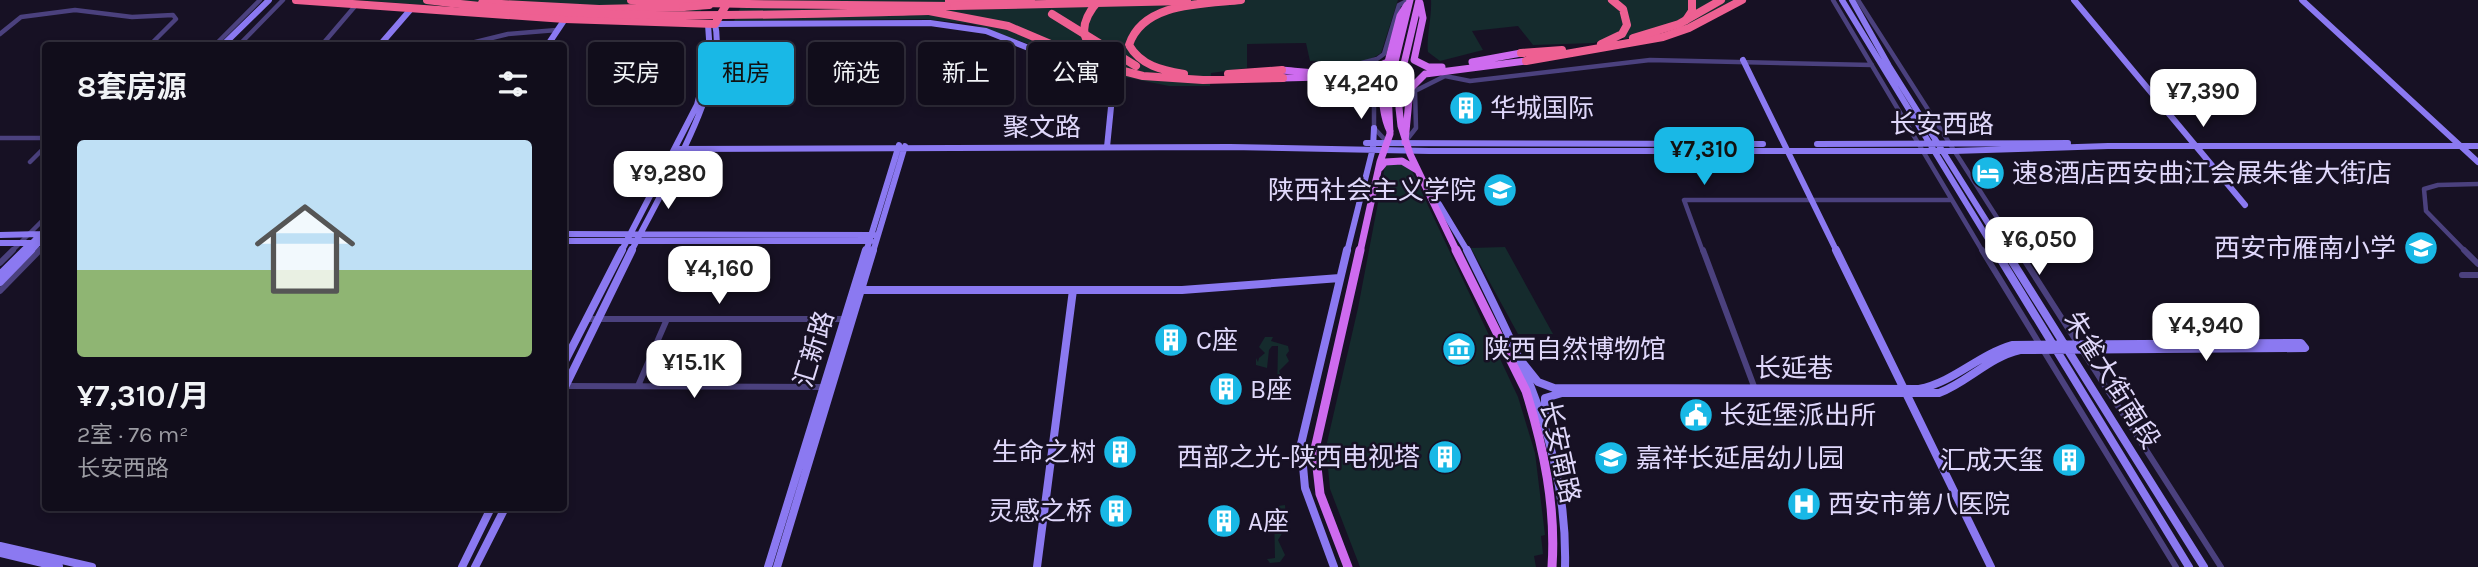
<!DOCTYPE html>
<html lang="zh">
<head>
<meta charset="utf-8">
<style>
	body { margin:0; font-family:Karla,"Noto Sans SC",sans-serif; background:#1a1624; color:#f1f3f6; height:100vh; display:flex; flex-direction:column; font-size:26px; white-space:nowrap }
	* { box-sizing:border-box; margin:0 }
	p { font-size:23px; color:#9c9ca3 }
	.icon { flex:none; width:38px; height:38px; fill:none; stroke:currentColor; stroke-width:2; stroke-linecap:round; stroke-linejoin:round }
	.map { position:relative; flex:1; overflow:hidden }
	.drawer { position:absolute; left:42px; top:42px; width:525px; height:469px; display:flex; flex-direction:column; background:#110d1b; border-radius:7px; box-shadow:0 4px 10px #0003,0 0 0 2px #302d3a }
	.drawer>* { flex:none }
	.guide { position:absolute; left:588px; top:42px; width:665px; height:63px; display:flex; gap:14px }
	.price { position:absolute; translate:-50% -60px; padding:0 16px; border-radius:14px; background:#fff; color:#222; font-size:23px; line-height:46px; filter:drop-shadow(0 2px 4px #0008) }
	.price::after { content:''; position:absolute; left:50%; top:42px; width:21px; height:16px; margin-left:-10px; background:inherit; clip-path:polygon(0 0,100% 0,50% 100%) }
	.price.on { background:#19b8e6; color:#111 }
	ul { padding:0; list-style:none }
	li { display:grid; align-content:center; gap:14px; height:371px; padding:0 35px }
	li+li { border-top:2px solid #302d3a }
	li span { display:grid; place-items:center; height:217px; border-radius:7px; color:#555 }
	li>.icon { margin-inline-start:auto }
	span .icon { width:126px; height:126px; fill:#fffc; stroke-width:1 }
	li b { font-size:30px }
	h2 { display:flex; justify-content:space-between; align-items:center; height:84px; padding:0 35px; font-size:30px }
	.chip { padding:0 24px; border-radius:7px; background:#110d1b; box-shadow:0 4px 10px #0003,0 0 0 2px #302d3a; font-size:24px; line-height:63px }
	.chip.on { background:#19b8e6; color:#111 }
	.map>svg:first-child { display:block }
</style>
</head>
<body>
<div class="map">
<svg width="2478" height="567" viewBox="0 0 2478 567">
	<rect width="100%" height="100%" fill="#171124"/>
	<!-- green -->
	<path fill="#152b2d" d="M356,0H708L698,15L497,10Z
		M744,0H1398L1381,53C1360,68 1334,62 1310,61L1306,43L1247,44V68L1211,73L1210,86H1169L1119,76L972,24L925,19L734,21Z
		M1431,0H1739L1688,26L1624,39L1617,35L1594,43L1533,45L1518,26L1472,31L1483,50L1440,61L1428,52C1426,39 1432,17 1431,0Z
		M1392,162L1410,167L1518,397L1535,453L1545,535L1541,536L1543,554L1534,556L1536,567H1360L1330,489L1326,447L1358,308L1385,166Z
		M1505,247L1553,334H1518L1471,248Z
		M1265,337H1273L1271,341L1288,346L1289,351L1286,355L1289,361L1279,371L1282,378L1280,384L1288,387V400L1280,399L1277,395L1278,346H1272L1269,350L1267,368L1256,365V358L1258,362L1259,358L1265,353L1259,347Z
		M1285,505L1286,519L1282,523L1283,532L1278,540L1285,555L1280,562L1270,563L1267,559L1275,558L1274,510L1278,506Z"/>
	<g fill="none" stroke-linecap="round" stroke-linejoin="round">
		<!-- street-far1 -->
		<path stroke="#4b417e" stroke-width="4.5" d="M1833,0L1983,252
			M1858,0L2019,252
			M0,34L21,17L75,10L132,17L173,15L176,19L149,46
			M214,46L260,0
			M238,46L283,0
			M321,46L356,5
			M459,46L508,34L557,30
			M1352,71L1354,65L1377,59L1384,54L1399,5L1409,0
			M1354,81L1374,94V128L1387,142
			M0,138H46
			M1405,142L1416,128L1415,91L1445,76L1470,81L1650,60L1872,65
			M30,162L46,146
			M11,252L46,217
			M38,252L46,244
			M1703,252L1684,200H1951
			M2466,252L2426,211L2424,189L2438,185L2478,184"/>
		<!-- street -->
		<path stroke="#4b417e" stroke-width="6" d="M1703,250L1755,389
			M1982,250L2176,567
			M2018,250L2221,567
			M2464,250L2478,264
			M0,263L13,250
			M2462,275H2478
			M0,291L40,250
			M586,319H845
			M564,386L824,387
			M638,386L667,319"/>
		<!-- secondary-far1 -->
		<path stroke="#8b79f1" stroke-width="6" d="M1842,0L1996,252
			M1852,0L1889,66L2006,252
			M2074,0L2245,205
			M2302,0L2478,162
			M715,24L930,23L986,31L1084,70L1103,82L1112,97L1107,147
			M222,46L269,0
			M379,46L411,9
			M547,46L565,19
			M1743,60L1837,252
			M1366,143L1763,144
			M1817,144L2068,143
			M675,149L1230,147L1429,151H1954L2108,146H2478
			M1439,204L1468,252
			M564,234L874,235
			M0,235L41,234
			M564,241H871
			M0,243H46
			M23,252L46,229
			M30,252L46,235
			M621,252L697,105L710,54L708,24
			M631,252C658,197 729,83 715,24
			M866,252L899,145
			M873,252L905,146
			M1347,252L1373,148L1374,128"/>
		<!-- secondary -->
		<path stroke="#8b79f1" stroke-width="8" d="M1467,250C1519,356 1568,445 1565,567
			M1836,250L1991,567
			M1995,250L2189,567
			M2005,250L2204,567
			M0,275L25,250
			M0,282L31,250
			M860,290H1182L1340,278
			M1522,362L1538,382L1554,388L1919,389C1954,382 1978,355 2012,345L2301,343L2305,348L2020,350C1989,357 1968,382 1939,393H1562L1545,398V417
			M564,363L622,250
			M564,389L632,250
			M0,546L92,567
			M0,553L59,567
			M462,567L491,508
			M475,567L505,508
			M768,567L866,250
			M777,567L873,250
			M1037,567L1073,290
			M1334,567L1305,488L1301,444L1347,250"/>
		<!-- primary-far1 -->
		<path stroke="#ce6bef" stroke-width="7" d="M1419,0L1402,72L1399,108L1401,126L1410,154L1457,252
			M1420,3L1423,18L1414,60L1428,67H1442
			M1472,62L1521,53
			M1282,70C1318,73 1354,79 1388,62L1400,16L1407,5
			M1356,76C1391,80 1377,107 1390,131
			M1283,78L1322,77
			M1405,142L1410,89L1425,74L1526,61
			M1380,168L1385,162L1402,161L1417,170
			M1360,252L1380,162L1390,134L1388,91L1410,0"/>
		<!-- primary -->
		<path stroke="#ce6bef" stroke-width="9" d="M1456,250L1526,391C1544,449 1556,506 1552,567
			M1348,567L1320,494L1315,449L1360,250"/>
		<!-- highway -->
		<path stroke="#ee6092" stroke-width="8" d="M296,0L565,19L715,24L729,0
			M631,0L703,3
			M1099,0C1073,29 1083,47 1115,65
			M949,1L1031,0
			M482,3L599,9L683,7
			M748,4L954,6
			M929,11L1008,26L1100,65L1143,76L1203,80L1283,78
			M1686,20L1692,11V0
			M1601,44L1622,34L1627,25L1623,9L1612,0
			M1521,53L1562,50
			M1526,61L1663,37L1689,28L1742,0
			M1184,74C1162,70 1141,66 1129,45C1143,2 1203,4 1241,0
			M1228,74L1282,70"/>
		<!-- highway-bridge -->
		<path stroke="#ee6092" stroke-width="8" d="M427,0C594,22 761,15 929,11
			M703,3L748,4
			M954,6L1187,1
			M683,7L709,5
			M1052,14L1136,66
			M1633,38L1679,24L1721,0"/>
	</g>
	<!-- icons -->
	<defs>
		<g id="building-disc" transform="scale(1.75)"><circle r="9.5" fill="#19b8e6" stroke="#171124"/><path d="M-4-6H4V6H1V3H-1V6H-4ZM-2.5-4.3h1.7v1.8h-1.7ZM.8-4.3h1.7v1.8H.8ZM-2.5-1h1.7V.8h-1.7ZM.8-1h1.7V.8H.8Z" fill="#fff"/></g>
		<g id="hotel-disc" transform="scale(1.75)"><circle r="9.5" fill="#19b8e6" stroke="#171124"/><path d="M-6-4.5h1.5V1H6V5H4.5V3h-9V5H-6ZM-4 0a1.8 1.8 0 1 1 3.6 0ZM.5 0V-2.5h3Q6-2.5 6 0Z" fill="#fff"/></g>
		<g id="school-disc" transform="scale(1.75)"><circle r="9.5" fill="#19b8e6" stroke="#171124"/><path d="M0-5L7-2L0 1L-7-2ZM-4 1L0 2.5L4 1V4Q0 6-4 4Z" fill="#fff"/></g>
		<g id="museum-disc" transform="scale(1.75)"><circle r="9.5" fill="#19b8e6" stroke="#171124"/><path d="M0-6L6-3V-2H-6V-3ZM-5-1h2V3h-2ZM-1-1h2V3h-2ZM3-1h2V3H3ZM-6 4H6V6H-6Z" fill="#fff"/></g>
		<g id="civic-disc" transform="scale(1.75)"><circle r="9.5" fill="#19b8e6" stroke="#171124"/><path d="M-.6-6.5H3V-4.5H.6V-3L4-1V1h2V6H-6V1h2V-1L-.6-3ZM-1.2 2.5V6h2.4V2.5Z" fill="#fff"/></g>
		<g id="hospital-disc" transform="scale(1.75)"><circle r="9.5" fill="#19b8e6" stroke="#171124"/><path d="M-5-5h3v3.5h4V-5h3V5h-3V1.5h-4V5h-3Z" fill="#fff"/></g>
	</defs>
	<g fill-rule="evenodd">
		<use href="#building-disc" x="1466" y="108"/>
		<use href="#hotel-disc" x="1988" y="173"/>
		<use href="#school-disc" x="1500" y="190"/>
		<use href="#school-disc" x="2421" y="248"/>
		<use href="#building-disc" x="1171" y="340"/>
		<use href="#museum-disc" x="1459" y="349"/>
		<use href="#building-disc" x="1226" y="389"/>
		<use href="#civic-disc" x="1696" y="415"/>
		<use href="#building-disc" x="1120" y="452"/>
		<use href="#building-disc" x="1445" y="457"/>
		<use href="#school-disc" x="1611" y="458"/>
		<use href="#building-disc" x="2069" y="460"/>
		<use href="#hospital-disc" x="1804" y="504"/>
		<use href="#building-disc" x="1116" y="511"/>
		<use href="#building-disc" x="1224" y="521"/>
	</g>
	<g text-anchor="middle" dominant-baseline="central" stroke-width="5" stroke-linejoin="round" paint-order="stroke">
		<!-- poi labels -->
		<g font-size="26" fill="#e0d8fb" stroke="#171124" text-anchor="start">
			<text x="1490" y="108">华城国际</text>
			<text x="2012" y="173">速8酒店西安曲江会展朱雀大街店</text>
			<text x="1476" y="190" text-anchor="end">陕西社会主义学院</text>
			<text x="2396" y="248" text-anchor="end">西安市雁南小学</text>
			<text x="1196" y="340">C座</text>
			<text x="1484" y="349">陕西自然博物馆</text>
			<text x="1250" y="389">B座</text>
			<text x="1720" y="415">长延堡派出所</text>
			<text x="1096" y="452" text-anchor="end">生命之树</text>
			<text x="1420" y="457" text-anchor="end">西部之光-陕西电视塔</text>
			<text x="1636" y="458">嘉祥长延居幼儿园</text>
			<text x="2044" y="460" text-anchor="end">汇成天玺</text>
			<text x="1828" y="504">西安市第八医院</text>
			<text x="1092" y="511" text-anchor="end">灵感之桥</text>
			<text x="1248" y="521">A座</text>
		</g>
		<!-- street labels -->
		<g font-size="26" fill="#e0d8fb" stroke="#171124">
			<text x="1942" y="124">长安西路</text>
			<text x="1042" y="127">聚文路</text>
			<text transform="translate(814 349) rotate(-73)">汇新路</text>
			<text x="1794" y="368">长延巷</text>
			<text transform="translate(2112 380) rotate(58)">朱雀大街南段</text>
			<text transform="translate(1560 452) rotate(78)">长安南路</text>
		</g>
	</g>
</svg>
<b class="price" style="left:1361px;top:121px">¥4,240</b>
<b class="price" style="left:2203px;top:129px">¥7,390</b>
<b class="price on" style="left:1704px;top:187px">¥7,310</b>
<b class="price" style="left:668px;top:211px">¥9,280</b>
<b class="price" style="left:2039px;top:277px">¥6,050</b>
<b class="price" style="left:719px;top:306px">¥4,160</b>
<b class="price" style="left:2206px;top:363px">¥4,940</b>
<b class="price" style="left:694px;top:400px">¥15.1K</b>
<div class="guide">
<a class="chip">买房</a>
<a class="chip on">租房</a>
<a class="chip">筛选</a>
<a class="chip">新上</a>
<a class="chip">公寓</a>
</div>
<section class="drawer">
<h2>8套房源<svg class="icon" aria-label="filters" viewBox="0 0 24 24"><path d="M4 7h16M4 17h16"/><circle cx="9" cy="7" r="2"/><circle cx="15" cy="17" r="2"/></svg></h2>
<ul>
<li><span style="background:linear-gradient(#bfe0f5 60%,#8fb573 0)"><svg class="icon" aria-label="home" viewBox="0 0 24 24"><path d="M3 11l9-7 9 7M6 9v11h12V9"/></svg></span><div><b>¥7,310/月</b><p>2室 · 76 m²</p><p>长安西路</p></div></li>
</ul>
</section>
</div>
</body>
</html>
